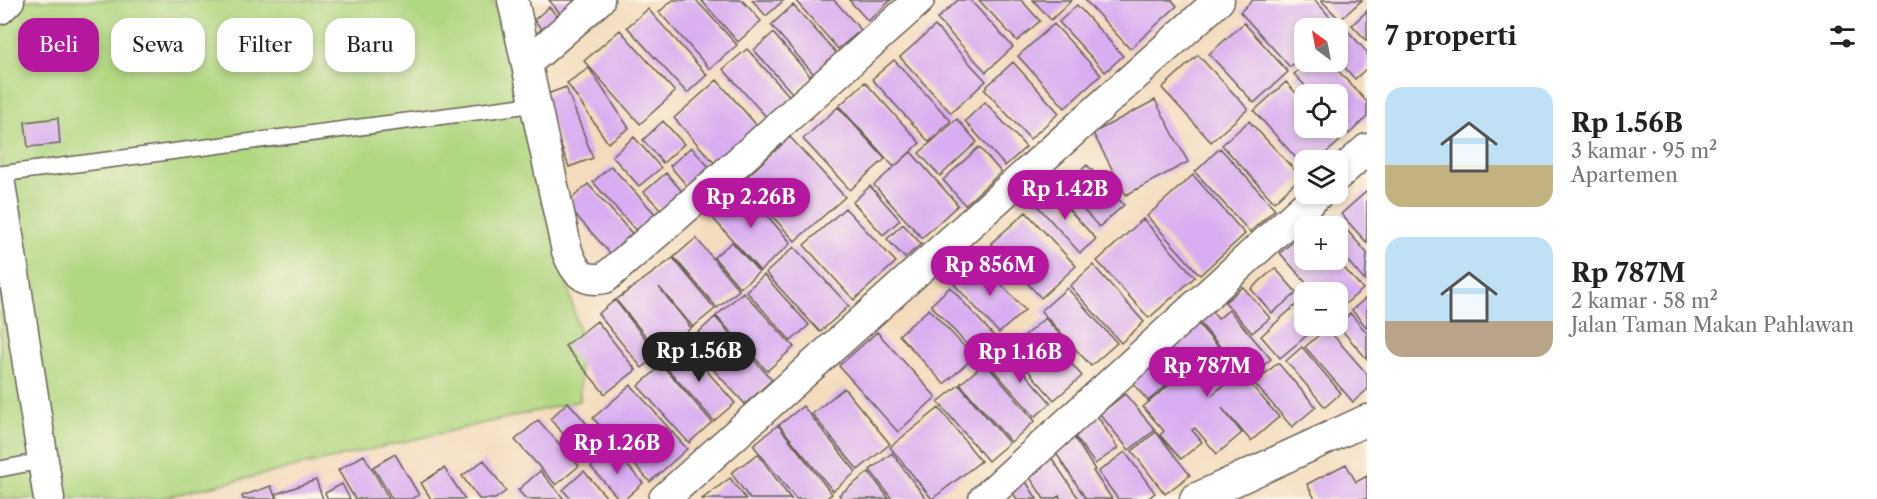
<!DOCTYPE html>
<html lang="id">
<head>
<meta charset="utf-8">
<style>
	body { margin:0; font-family:"Libre Caslon Text",serif; background:#f2f2f2; color:#222; height:100vh; display:flex; flex-direction:column; font-size:22px; white-space:nowrap }
	* { box-sizing:border-box; margin:0 }
	p { font-size:20px; color:#767676 }
	.icon { flex:none; width:33px; height:33px; fill:none; stroke:currentColor; stroke-width:2; stroke-linecap:round; stroke-linejoin:round }
	.map { position:relative; flex:1; overflow:hidden }
	.details { display:flex; flex-direction:column; background:#fff; width:510px }
	.details>* { flex:none }
	.hud { position:absolute; left:18px; top:18px; width:570px; height:54px; display:flex; gap:12px }
	.needle { width:39px; rotate:328deg }
	.fabs { position:absolute; left:1294px; top:18px; display:grid; gap:12px }
	.fabs a { display:grid; place-items:center; width:54px; height:54px; border-radius:12px; background:#fff; box-shadow:0 3px 9px #0003; font-size:30px }
	.price { position:absolute; translate:-50% -51px; padding:0 14px; border-radius:21px; background:#b5179e; color:#fff; font-size:20px; line-height:39px; filter:drop-shadow(0 2px 3px #0008) }
	.price::after { content:''; position:absolute; left:50%; top:36px; width:18px; height:14px; margin-left:-9px; background:inherit; clip-path:polygon(0 0,100% 0,50% 100%) }
	.price.active { background:#222; color:#fff }
	ul { padding:0; list-style:none }
	li { display:flex; align-items:center; gap:18px; height:150px; padding:0 18px }
	li span { display:grid; place-items:center; flex:none; width:168px; height:120px; border-radius:18px; color:#555 }
	li>.icon { margin-inline-start:auto }
	span .icon { width:72px; height:72px; fill:#fffc; stroke-width:1 }
	li b { font-size:26px }
	h2 { display:flex; justify-content:space-between; align-items:center; height:72px; padding:0 18px; font-size:26px }
	.tag { padding:0 21px; border-radius:18px; background:#fff; box-shadow:0 3px 9px #0003; font-size:21px; line-height:54px }
	.tag.active { background:#b5179e; color:#fff }
	main { display:flex; flex:1; min-height:0 }
	.map>svg:first-child { display:block }
</style>
</head>
<body>
<main>
<div class="map">
<svg width="1367" height="499" viewBox="0 0 1367 499">
	<rect width="100%" height="100%" fill="#fcf5e5"/>
	<filter id="ink" filterUnits="userSpaceOnUse"><feTurbulence type="fractalNoise" baseFrequency=".0167" numOctaves="2"/><feDisplacementMap in="SourceGraphic" scale="12" xChannelSelector="R" yChannelSelector="G"/><feConvolveMatrix kernelMatrix="1 2 1 2 8 2 1 2 1" color-interpolation-filters="sRGB"/></filter>
	<filter id="wash" filterUnits="userSpaceOnUse"><feTurbulence type="fractalNoise" baseFrequency=".008" numOctaves="4" result="noise"/><feDisplacementMap in="SourceGraphic" scale="24" xChannelSelector="R" yChannelSelector="G"/><feGaussianBlur stdDeviation="1.35" result="paint"/><feColorMatrix in="noise" values="0 0 0 0 0 0 0 0 0 0 0 0 0 0 0 0 0 1.4 0 .05"/><feComposite in="paint" operator="in"/></filter>
	<g filter="url(#wash)">
		<rect width="100%" height="100%" fill="#f3dbbc"/>
		<!-- green -->
		<path fill="#b1d781" stroke="#667a4e" stroke-width="1.5" d="M0,0H493L579,330L580,401L157,499H0Z"/>
		<g id="blocks">
			<!-- building -->
			<path fill="#d9adf1" d="M549,0H582L562,16Z
				M673,0H696L737,45L710,69L659,12Z
				M701,0H742L761,21L738,42Z
				M752,0H784L766,16Z
				M795,0H834L861,30L838,49Z
				M849,0H891L868,21Z
				M958,0H970L1013,47L986,72L937,19Z
				M979,0H1021L1040,21L1017,41Z
				M1033,0H1072L1051,20Z
				M1085,0H1172L1177,6L1130,49Z
				M1253,0H1315L1337,25L1333,28H1305V54L1290,67L1240,12Z
				M1321,0H1362L1340,20Z
				M793,5L841,58L818,79L771,25Z
				M1077,5L1123,56L1105,72L1059,22Z
				M549,7L567,28L552,41L534,20Z
				M648,9L707,75L687,93L627,27Z
				M1367,11V41L1352,25Z
				M1244,23L1288,72L1254,103L1209,54Z
				M1054,24L1101,75L1065,108L1018,56Z
				M935,26L986,81L951,113L900,57Z
				M1346,29L1367,52V68L1355,79L1338,60V37Z
				M620,30L675,92L640,124L584,61Z
				M773,33L811,77L792,93L754,50Z
				M747,49L793,100L769,120L723,69Z
				M1198,55L1248,109L1211,142L1162,88Z
				M894,60L951,121L929,142L872,79Z
				M1013,62L1059,113L1030,139L984,89Z
				M1308,62H1330L1367,102V117L1349,134L1338,122V94H1313L1294,74Z
				M589,68L629,128L608,143L567,83Z
				M717,80L760,129L717,166L674,118Z
				M865,82L920,143L894,167L839,106Z
				M1286,82L1305,103V128H1328L1340,141L1318,160H1305V168L1254,111Z
				M566,87L593,158L569,167L542,96Z
				M1155,100L1188,162L1126,195L1093,133Z
				M985,102L1026,147L1005,166L965,121Z
				M838,107L885,159L850,190L803,139Z
				M58,118L60,144L28,147L25,122Z
				M957,119L977,142L940,176L919,153Z
				M663,121L684,144L663,163L643,140Z
				M1249,121L1301,177L1274,202L1222,145Z
				M634,137L661,168L639,186L612,156Z
				M790,137L845,197L795,241L741,182Z
				M691,147L710,168L689,188L670,166Z
				M979,147L1001,172L965,205L943,180Z
				M1220,148L1275,209L1250,232L1195,172Z
				M911,152L958,205L922,238L874,185Z
				M1087,165L1124,205L1099,227L1063,187Z
				M611,166L657,216L638,233L593,182Z
				M666,173L687,197L666,215L644,192Z
				M1193,175L1245,234L1200,275L1147,216Z
				M588,184L637,239L615,259L566,204Z
				M870,186L900,220L883,235L853,202Z
				M743,188L791,243L760,271L711,216Z
				M1049,188L1096,239L1080,253L1034,202Z
				M1367,191V243L1341,214Z
				M845,208L896,262L854,300L804,245Z
				M1026,212L1076,266L1041,298L991,243Z
				M1143,219L1195,277L1149,318L1097,261Z
				M1339,221L1367,253L1365,281L1338,250V226H1333Z
				M903,224L921,244L905,258L887,239Z
				M1305,231V260H1337L1363,289L1338,310V292H1314L1280,253Z
				M696,238L739,290L717,308L674,257Z
				M732,242L759,272L740,288L714,257Z
				M794,247L849,306L820,332L766,273Z
				M673,258L715,309L693,327L659,287L691,328L660,353L616,300Z
				M980,261L1025,310L999,333L954,284Z
				M1093,265L1144,322L1121,343L1070,286Z
				M1275,268L1297,293L1272,313L1251,289Z
				M764,275L809,325L791,341L746,291Z
				M950,287L994,336L975,354L931,305Z
				M1243,287L1270,318L1252,333L1225,302Z
				M1067,288L1117,343L1091,366L1041,311Z
				M743,292L794,347L767,371L716,316Z
				M1367,297V328L1352,310Z
				M615,300L658,355L642,368L598,314Z
				M1298,303L1305,311V326H1318L1280,358L1261,336Z
				M929,309L974,357L944,384L899,335Z
				M1229,310L1271,359L1248,379L1199,322L1212,312L1218,319Z
				M1350,313L1367,333V359L1338,326Z
				M715,317L772,380L745,404L688,342Z
				M1045,318L1072,348L1064,355L1082,376L1054,400L1009,349Z
				M1195,320L1239,371L1211,396L1240,372L1279,417L1251,441L1222,408L1242,433L1217,454L1195,428L1192,430L1202,442L1181,459L1160,435L1164,431L1143,407L1188,369L1167,345Z
				M597,321L636,370L605,394L565,346Z
				M1327,328L1367,374V390L1353,402L1305,347Z
				M877,332L936,397L898,432L839,366Z
				M1162,342L1185,369L1148,401L1125,374Z
				M684,345L735,403L714,421L663,364Z
				M1302,347L1341,393L1325,407L1286,361Z
				M1005,351L1051,403L1035,417L989,365Z
				M985,363L1035,421L1011,442L960,384Z
				M1278,363L1316,407L1292,427L1254,383Z
				M662,365L712,422L689,443L638,386Z
				M631,385L687,449L650,482L593,418Z
				M959,385L1009,443L988,461L938,402Z
				M844,388L890,444L858,470L812,414Z
				M1125,394L1155,430L1129,450L1100,414Z
				M568,402L606,446L588,462L550,419Z
				M803,406L856,472L833,491L779,425Z
				M939,408L981,461L932,499L890,447Z
				M1096,414L1118,448L1095,464L1071,431Z
				M538,420L579,466L556,485L515,440Z
				M778,425L832,494L825,499H796L753,445Z
				M1156,432L1190,475L1165,494L1132,451Z
				M1072,434L1095,470L1093,471L1112,499H1086L1052,447Z
				M612,448L643,483L625,499H619L591,467Z
				M1125,452L1155,493L1147,499H1118L1098,472Z
				M892,453L926,499H892L870,470Z
				M395,454L419,495L411,499H392L373,467Z
				M758,454L791,499H750L731,473Z
				M364,455L389,499H355L338,470Z
				M1051,457L1079,499H1061L1059,496L1054,499H1044L1027,473Z
				M484,460L506,491L495,499H479L462,476Z
				M1346,464L1356,482L1367,476V499H1315L1307,484Z
				M444,468L465,499H431L421,483Z
				M540,471L564,499H526L518,490Z
				M584,471L608,499H571L563,490Z
				M869,472L889,499H842L839,495Z
				M1023,477L1037,499H1017L1008,486Z
				M730,478L746,499H702Z
				M316,480L323,499H278L276,494Z
				M342,484L350,499H328L325,493Z
				M271,486L276,499H243L242,496Z"/>
		</g>
	</g>
	<g filter="url(#ink)">
		<use href="#blocks" fill-opacity="0" stroke="#675f54" stroke-width="1.5"/>
		<g fill="none" stroke-linecap="round" stroke-linejoin="round">
			<!-- lane casing -->
			<g stroke="#675f54" stroke-width="18">
				<path id="lane" d="M0,174L537,104
					M0,469L41,461"/>
			</g>
			<!-- street casing -->
			<g stroke="#675f54" stroke-width="33">
				<path id="street" d="M513,0L567,251C574,270 582,283 605,278L718,180L919,0
					M0,9L9,0
					M527,63L599,0
					M1338,175L1367,149
					M0,184L49,499
					M664,499L1219,0
					M984,499L1318,194
					M1195,499L1367,420"/>
			</g>
			<!-- lane -->
			<use href="#lane" stroke="#fff" stroke-width="15"/>
			<!-- street -->
			<use href="#street" stroke="#fff" stroke-width="30"/>
		</g>
	</g>
</svg>
<div class="fabs">
<a><svg class="needle" viewBox="-14 -14 28 28"><path d="M0-13l5 13h-10z" fill="#e53935"/><path d="M0 13l5-13h-10z" fill="#767676"/></svg></a>
<a><svg class="icon" aria-label="locate" viewBox="0 0 24 24"><circle cx="12" cy="12" r="6"/><path d="M12 2v4M12 18v4M2 12h4M18 12h4"/></svg></a>
<a><svg class="icon" aria-label="layers" viewBox="0 0 24 24"><path d="M12 4l9 5-9 5-9-5zM3 14l9 5 9-5"/></svg></a>
<a>+</a>
<a>−</a>
</div>
<b class="price" style="left:1065px;top:221px">Rp 1.42B</b>
<b class="price" style="left:751px;top:229px">Rp 2.26B</b>
<b class="price" style="left:990px;top:297px">Rp 856M</b>
<b class="price active" style="left:699px;top:383px">Rp 1.56B</b>
<b class="price" style="left:1020px;top:384px">Rp 1.16B</b>
<b class="price" style="left:1207px;top:398px">Rp 787M</b>
<b class="price" style="left:617px;top:475px">Rp 1.26B</b>
<div class="hud">
<a class="tag active">Beli</a>
<a class="tag">Sewa</a>
<a class="tag">Filter</a>
<a class="tag">Baru</a>
</div>
</div>
<section class="details">
<h2>7 properti<svg class="icon" aria-label="filters" viewBox="0 0 24 24"><path d="M4 7h16M4 17h16"/><circle cx="9" cy="7" r="2"/><circle cx="15" cy="17" r="2"/></svg></h2>
<ul>
<li><span style="background:linear-gradient(#bfe0f5 65%,#c2b280 0)"><svg class="icon" aria-label="home" viewBox="0 0 24 24"><path d="M3 11l9-7 9 7M6 9v11h12V9"/></svg></span><div><b>Rp 1.56B</b><p>3 kamar · 95 m²</p><p>Apartemen</p></div></li>
<li><span style="background:linear-gradient(#bfe0f5 70%,#b9a48a 0)"><svg class="icon" aria-label="home" viewBox="0 0 24 24"><path d="M3 11l9-7 9 7M6 9v11h12V9"/></svg></span><div><b>Rp 787M</b><p>2 kamar · 58 m²</p><p>Jalan Taman Makan Pahlawan</p></div></li>
</ul>
</section>
</main>
</body>
</html>
